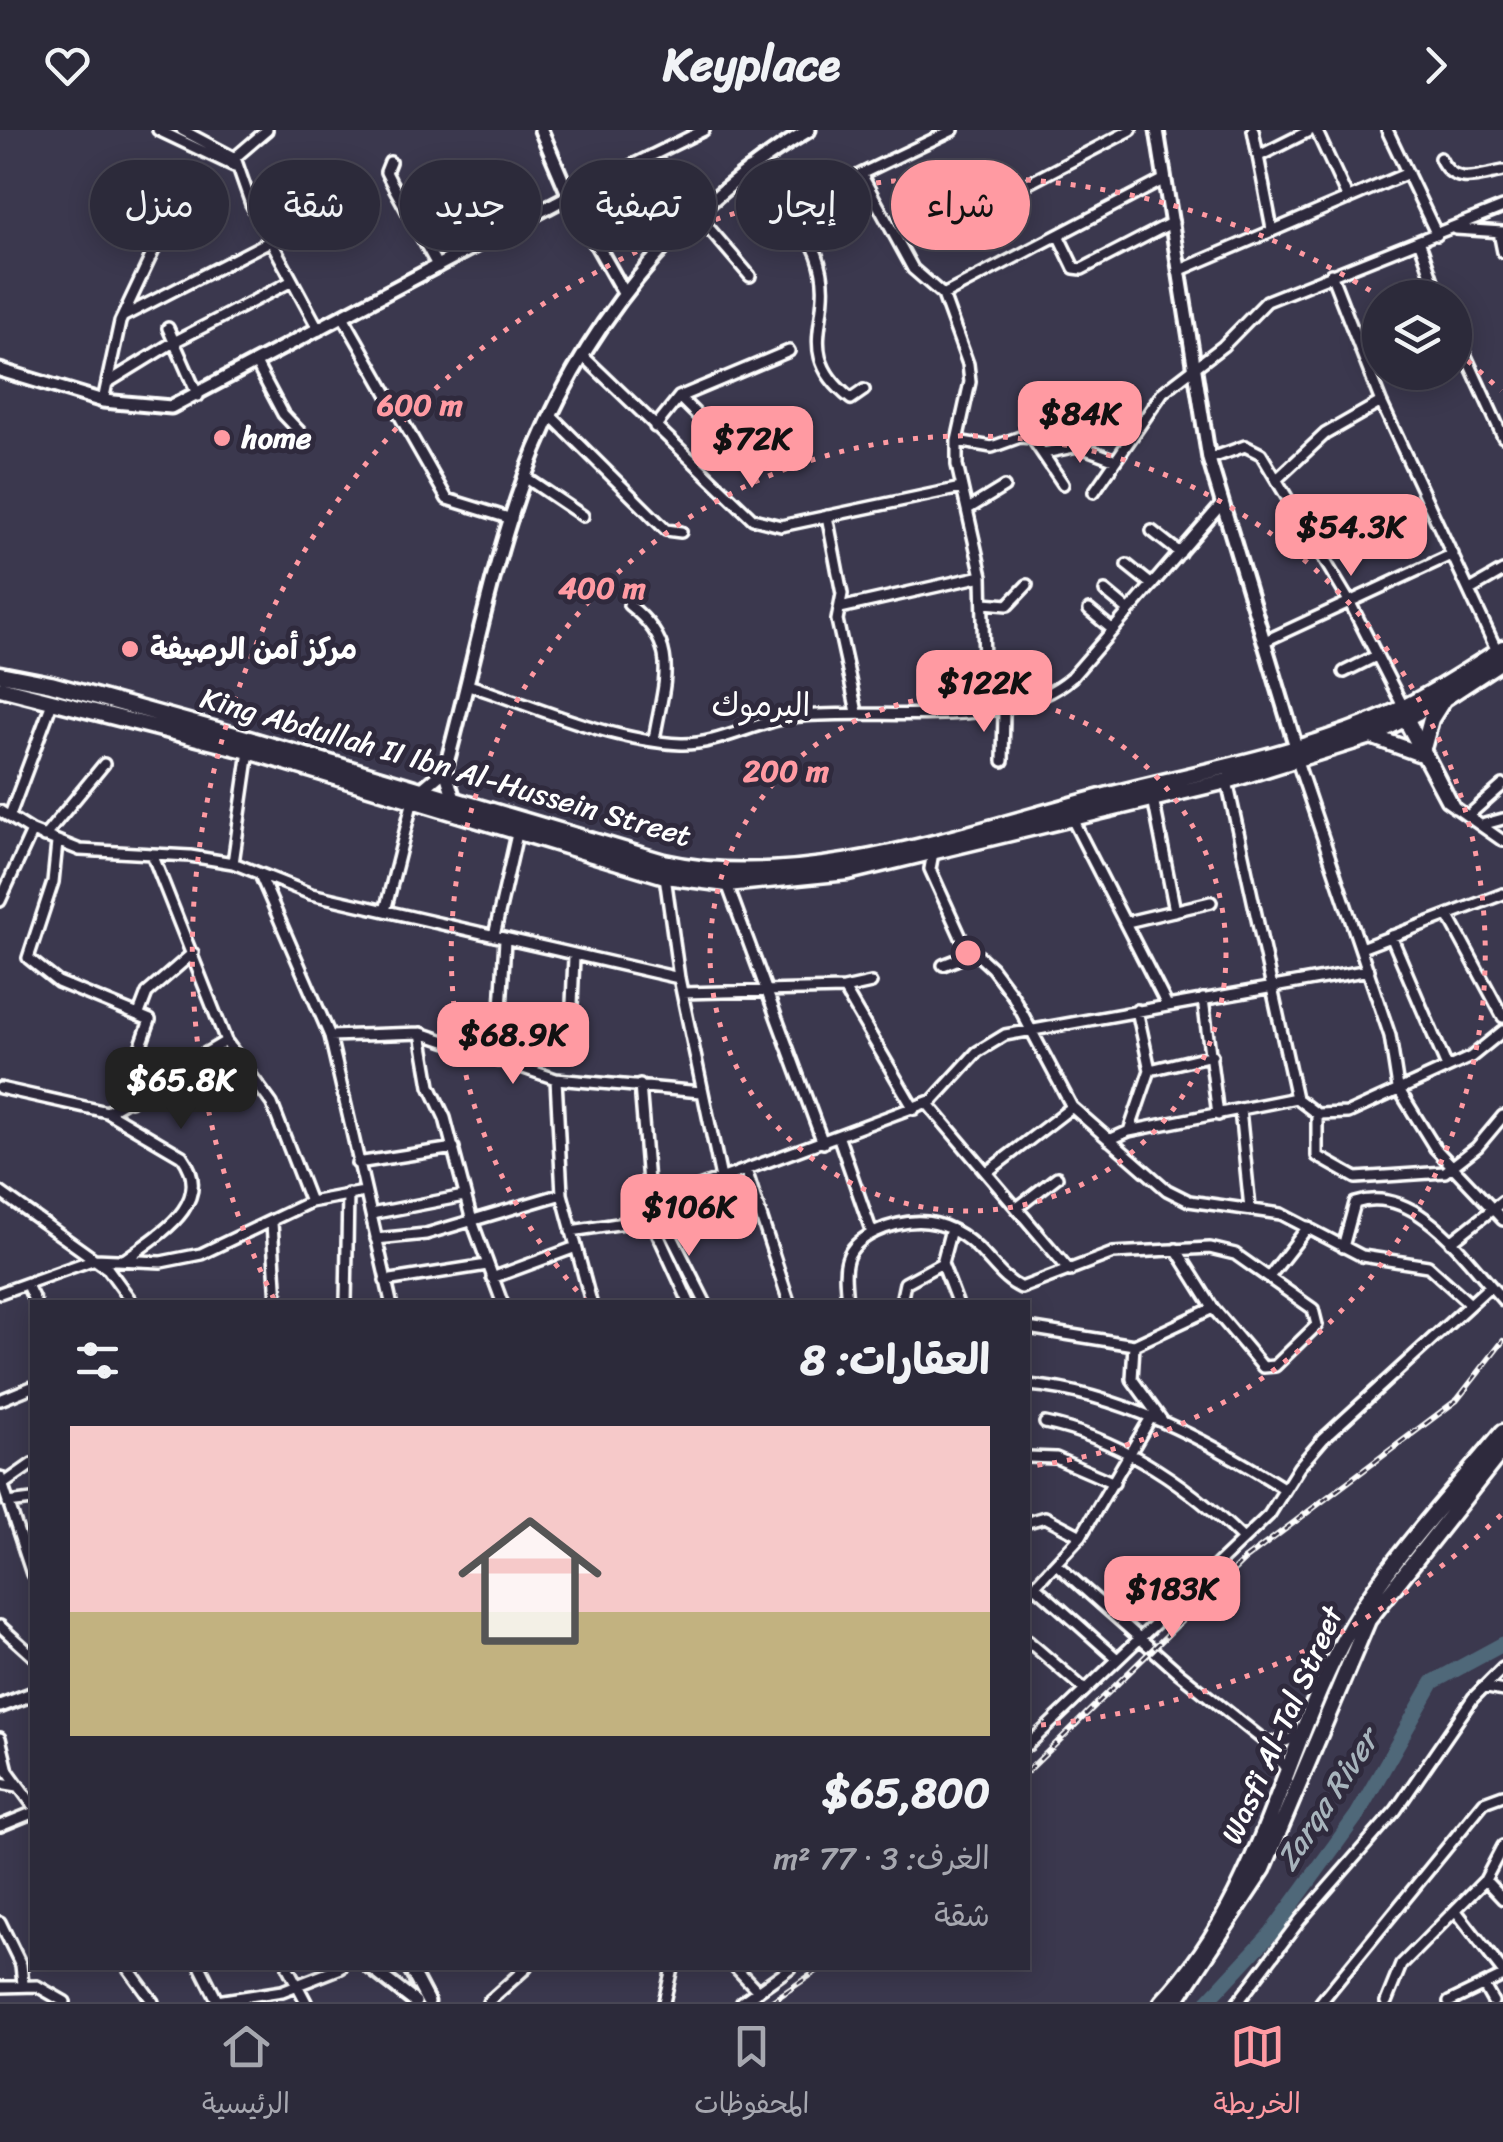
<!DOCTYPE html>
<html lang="ar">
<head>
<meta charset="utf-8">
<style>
	body { margin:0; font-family:Sriracha,"Playpen Sans Arabic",sans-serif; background:#383645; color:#f1f3f6; direction:rtl; height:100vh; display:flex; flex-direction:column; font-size:38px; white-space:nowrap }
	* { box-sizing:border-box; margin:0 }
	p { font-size:32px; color:#a6a7af }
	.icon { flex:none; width:55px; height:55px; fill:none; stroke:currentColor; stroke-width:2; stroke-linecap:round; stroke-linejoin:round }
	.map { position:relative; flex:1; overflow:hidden; direction:ltr }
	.side { position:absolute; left:30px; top:1170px; width:1000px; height:670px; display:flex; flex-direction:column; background:#2c2a3a; border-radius:0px; box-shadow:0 5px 25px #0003,0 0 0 2px #484654; direction:rtl }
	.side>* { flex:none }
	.banner { position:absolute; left:30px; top:30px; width:1000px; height:90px; direction:rtl; display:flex; gap:20px }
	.buttons { position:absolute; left:1362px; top:150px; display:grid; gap:20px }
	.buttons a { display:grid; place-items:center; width:110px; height:110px; border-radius:50%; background:#2c2a3a; box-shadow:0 5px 25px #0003,0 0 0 2px #484654; font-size:50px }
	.price { position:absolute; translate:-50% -85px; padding:0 22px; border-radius:20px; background:#ff9aa2; color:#111; font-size:32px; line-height:65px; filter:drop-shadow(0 2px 5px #0008) }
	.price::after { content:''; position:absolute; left:50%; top:60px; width:30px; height:22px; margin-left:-15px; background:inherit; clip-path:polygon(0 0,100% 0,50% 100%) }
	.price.active { background:#222; color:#fff }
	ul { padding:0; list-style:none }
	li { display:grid; align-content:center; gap:20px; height:530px; padding:0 40px }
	li span { display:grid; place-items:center; height:310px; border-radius:0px; color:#555 }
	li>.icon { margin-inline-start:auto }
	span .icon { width:180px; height:180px; fill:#fffc; stroke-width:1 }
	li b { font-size:42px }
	h2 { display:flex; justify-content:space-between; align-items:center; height:120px; padding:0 40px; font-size:42px }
	.chip { padding:0 35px; border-radius:45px; background:#2c2a3a; box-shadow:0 5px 25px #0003,0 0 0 2px #484654; font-size:35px; line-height:90px }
	.chip.active { background:#ff9aa2; color:#111 }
	header { display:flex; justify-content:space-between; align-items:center; height:130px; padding:0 40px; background:#2c2a3a; font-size:45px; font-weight:800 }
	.menu { display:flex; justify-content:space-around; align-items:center; height:140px; border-top:2px solid #484654; background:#2c2a3a; font-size:28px; color:#a6a7af }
	.menu a { display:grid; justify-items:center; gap:5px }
	.menu .active { color:#ff9aa2 }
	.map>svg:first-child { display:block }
</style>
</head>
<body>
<header><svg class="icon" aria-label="forward" viewBox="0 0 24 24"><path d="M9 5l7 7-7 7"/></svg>Keyplace<svg class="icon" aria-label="heart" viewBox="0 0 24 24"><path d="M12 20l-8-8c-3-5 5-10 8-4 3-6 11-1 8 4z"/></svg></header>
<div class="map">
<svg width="1503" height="1872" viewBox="0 0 1503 1872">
	<rect width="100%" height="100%" fill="#3b384e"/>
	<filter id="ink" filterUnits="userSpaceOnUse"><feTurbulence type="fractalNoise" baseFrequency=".01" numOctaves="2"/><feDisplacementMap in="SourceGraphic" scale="20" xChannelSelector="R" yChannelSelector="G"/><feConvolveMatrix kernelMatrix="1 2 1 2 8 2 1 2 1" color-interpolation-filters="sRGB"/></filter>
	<g filter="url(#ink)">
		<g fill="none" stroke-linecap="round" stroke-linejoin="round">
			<!-- river -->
			<path stroke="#4f6879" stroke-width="15" d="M1207,1872L1272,1802L1357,1685L1433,1552L1503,1514"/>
			<!-- minor casing -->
			<g stroke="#fff" stroke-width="16">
				<path id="minor" d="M158,0L234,36
					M182,0L235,28L251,74L319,200
					M1253,0L1272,99
					M1316,0L1348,69
					M1387,0L1437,105
					M1259,26L1311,0
					M1440,28C1453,57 1477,46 1503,41
					M232,30L267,0
					M390,32L386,42L391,52L438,137
					M748,39C770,64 805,93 817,125C840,186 788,219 851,269L864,260
					M861,44L913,139L943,165L968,234L970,252L957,311V335L982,446L985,581
					M987,65H1006L1131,0
					M569,66L704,0
					M696,83L750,146
					M789,86L861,44L953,0
					M1456,99L1503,102
					M1499,102L1503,122
					M1059,107L1074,138L1082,139L1173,92
					M1420,113L1439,168
					M1178,141L1408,43
					M1331,144L1381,272L1497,521
					M943,165L1165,49
					M124,186L270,111
					M344,188L447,369L512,389
					M168,198L198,266
					M1455,202L1503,307
					M584,227L753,389L781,396L961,358
					M257,235L283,284L300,302
					M107,253L172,213L292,151
					M679,267L722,310
					M103,271L120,192L161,105
					M551,286L666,400L681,402
					M655,297L679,267L789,221
					M957,311L992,317L1020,307L1032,308L1063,354
					M1044,323L1078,316L1116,330
					M1209,329L1245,316L1261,324L1349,471L1455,678
					M525,347L583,386
					M1277,349L1325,304L1381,272
					M1094,362L1163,262L1223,216L1267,171L1503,77
					M968,379L1004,357
					M827,386L842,464L837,490L857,582
					M1152,401L1180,423
					M1314,407L1366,377
					M1127,435L1152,455
					M1470,460L1503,441
					M1105,461L1129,481
					M984,473L1008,475L1027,455
					M629,475C682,516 664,550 654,610
					M840,478L982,446
					M1089,480L1113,500
					M1265,511L1453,424
					M1344,542L1376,526
					M469,555C536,577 610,611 681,614C718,615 756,592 792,587C876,576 1008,604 1072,547L1220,376
					M1401,586L1446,671L1503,711
					M1003,631L1004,581
					M1297,631L1390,906L1398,958L1435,1018L1503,1090
					M1227,651L1296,968
					M1153,668L1175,781
					M0,681L32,701L80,720L190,726L233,733L311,764L679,848
					M10,685L53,570
					M1469,685L1503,655
					M1071,687L1167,875
					M1485,694L1503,689
					M44,707L104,634
					M57,713L53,752L28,828L58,852L150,890L129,949L130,971
					M934,717L930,739L969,825
					M152,724L226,911L272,974L310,1072
					M233,733L249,621
					M665,746L679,848L721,1048
					M261,747L330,906L391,1172
					M727,754L823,1013
					M0,771L32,701
					M385,781L413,670
					M1448,785L1503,887
					M1127,792L1211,772
					M494,806L517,704
					M1391,806L1447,937
					M1361,818L1503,764
					M943,835L969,825L979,826L992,838L1013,866L1072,977L1167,1060L1189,1071L1281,1084L1362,1126L1428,1136L1469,1173
					M844,859L871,853
					M682,863L844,859L914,979
					M1203,869L1218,985
					M572,874L574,827
					M139,884L147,863L193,823
					M421,903L430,956L445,988L472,1091L502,1172
					M330,906L421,903L556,949L701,962
					M498,931L505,810
					M1150,940L1212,925
					M556,949L562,1064L591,1172
					M0,958L107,982L182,1026C216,1073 158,1105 124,1130
					M927,973L1070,1141
					M1240,980L1250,1078
					M107,982L226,911
					M1317,984V1026L1356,1048L1445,1042L1477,1017L1503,986
					M1129,1001L1150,940L1137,880
					M839,1008L872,1103
					M1109,1010L1129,1001L1296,968L1317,984L1348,983L1471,927L1503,901
					M357,1033L454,1018
					M746,1040L789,1172
					M987,1042L1072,977
					M0,1062L108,1139L132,1172
					M1017,1078L1057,1047
					M659,1081L705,1172
					M371,1084L464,1066
					M272,1093L277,1172
					M951,1099L942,1133L957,1172
					M571,1101L651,1089L640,955
					M376,1109L426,1104L562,1064
					M1451,1112L1503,1071
					M1343,1117L1355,1073C1417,1053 1467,1131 1503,1170
					M1269,1147L1308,1097
					M492,1148L576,1117
					M385,1151L487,1135
					M27,1155L35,1172
					M0,1163L95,1129L161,1132L201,1124L310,1072L364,1062
					M346,1172L348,1064
					M689,1172L651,1089L666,1074L691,1060L933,970L977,922L1005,905L1369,840
					M847,1172C844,1138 840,1119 875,1102C919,1082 955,1091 986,1127C997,1139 1006,1151 1021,1158L1113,1123L1210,1118L1235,1124L1313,1179L1317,1195L1275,1236L1263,1237L1213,1178L1176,1119
					M901,1172L905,1153L942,1133
					M1028,1198L1134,1215
					M1028,1255C1118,1262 1209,1311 1285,1359
					M0,1270L32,1257
					M1163,1292L1132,1249L1134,1215L1213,1178
					M1045,1293C1121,1309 1188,1355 1243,1409
					M1028,1327L1056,1328L1114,1353
					M0,1347L32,1444
					M2,1355L32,1334
					M8,1373L32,1370
					M1028,1392L1045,1387L1081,1406
					M1056,1434L1179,1543L1267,1613L1289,1643
					M1035,1456L1115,1527
					M1028,1463L1081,1406L1150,1289
					M0,1496L32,1525
					M1028,1511L1084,1559
					M1483,1557L1503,1561
					M0,1608L8,1641L32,1674
					M1267,1613L1286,1611L1302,1603
					M1028,1615L1269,1385L1299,1337L1323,1309L1490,1156
					M0,1653L18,1656
					M0,1696L32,1683
					M1485,1750L1503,1769
					M1456,1781L1503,1842
					M0,1792L21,1835L23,1854
					M128,1838L153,1872
					M201,1838L218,1872
					M288,1838L306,1872
					M736,1838L758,1861
					M1484,1856L1493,1872
					M0,1857L37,1856L65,1872
					M217,1871L282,1861L341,1838
					M488,1872L526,1838
					M664,1872L672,1838
					M742,1872L790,1838
					M1238,1872L1300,1790L1396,1680L1473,1568L1503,1538
					M1321,1872L1484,1672L1503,1665
					M1386,1872L1401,1835L1485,1750L1503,1716
					M1449,1872L1503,1846"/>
			</g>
			<!-- tertiary casing -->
			<g stroke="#fff" stroke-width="19">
				<path id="tertiary" d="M541,0L569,66L624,163
					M1157,0L1209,329L1296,617
					M0,240L103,271L171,277L569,66
					M419,662L445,640
					M455,672L445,640C472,543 490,441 525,346C578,202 677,78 809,0
					M0,1576L32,1564
					M371,1838L415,1872
					M410,1838L428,1872"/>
			</g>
			<!-- primary casing -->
			<g stroke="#fff" stroke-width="21">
				<path id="primary" d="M0,544L51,554L239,606L664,732C804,764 973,700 1109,665C1196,643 1288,626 1372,592C1419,573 1460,545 1503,518
					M0,558L249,621L665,746L727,754L848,742L1227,651L1371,606L1445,568L1503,530
					M1371,606L1418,623
					M1424,615L1431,589L1443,570
					M1162,1872C1258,1772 1280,1632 1342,1513C1382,1436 1448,1369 1503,1302
					M1175,1872L1263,1739L1368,1490L1503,1319"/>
			</g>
			<!-- minor -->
			<use href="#minor" stroke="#2f2a3d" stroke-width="9"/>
			<!-- tertiary -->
			<use href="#tertiary" stroke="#2f2a3d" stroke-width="11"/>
			<!-- primary -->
			<use href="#primary" stroke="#2f2a3d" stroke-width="14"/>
			<!-- rail casing -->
			<g stroke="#fff" stroke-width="6">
				<path id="rail" d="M1028,1641L1244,1430L1457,1270L1503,1211
					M771,1872L821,1838"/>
			</g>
			<!-- rail -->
			<use href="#rail" stroke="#2f2a3d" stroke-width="2.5" stroke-dasharray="8" stroke-linecap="butt"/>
		</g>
	</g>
	<!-- distance rings -->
	<g fill="none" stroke="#ff9aa2" stroke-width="5" stroke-dasharray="5 10">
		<circle cx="968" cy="823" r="258"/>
		<path d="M587 1172A517 517 0 1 1 1031 1336"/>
		<path d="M1501 1385A775 775 0 0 1 1029 1596M274 1169A775 775 0 0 1 1379 166M1456 221A775 775 0 0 1 1501 261"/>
	</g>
	<!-- markers -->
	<g fill="#ff9aa2" stroke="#2f2a3d" stroke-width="4">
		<circle cx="222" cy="308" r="10"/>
		<circle cx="130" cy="519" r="10"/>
	</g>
	<g text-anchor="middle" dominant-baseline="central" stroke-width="10" stroke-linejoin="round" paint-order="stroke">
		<!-- poi labels -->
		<g font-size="30" font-weight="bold" fill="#fff" stroke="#2f2a3d" text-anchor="start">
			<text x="242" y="308">home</text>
			<text x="150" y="519">مركز أمن الرصيفة</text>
		</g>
		<!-- street labels -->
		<g font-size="30" fill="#fff" stroke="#2f2a3d">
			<text transform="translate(446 637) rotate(16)">King Abdullah II Ibn Al-Hussein Street</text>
			<text transform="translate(1282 1595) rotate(-66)">Wasfi Al-Tal Street</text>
		</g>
		<!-- neighbourhood labels -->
		<g font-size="32" fill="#fff" stroke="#2f2a3d">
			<text x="761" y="575">اليرموك</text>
		</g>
		<!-- water labels -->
		<g font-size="32" font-style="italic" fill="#a7b4bc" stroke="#2f2a3d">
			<text transform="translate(1327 1670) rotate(-57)">Zarqa River</text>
		</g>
	</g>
	<circle cx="968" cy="823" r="15" fill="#ff9aa2" stroke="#2f2a3d" stroke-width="5"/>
	<g font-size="30" text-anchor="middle" font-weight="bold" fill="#ff9aa2" stroke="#2f2a3d" stroke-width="10" stroke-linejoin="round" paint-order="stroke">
		<text x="420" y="285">600 m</text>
		<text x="602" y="468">400 m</text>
		<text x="786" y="651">200 m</text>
	</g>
</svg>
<div class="buttons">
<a><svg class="icon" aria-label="layers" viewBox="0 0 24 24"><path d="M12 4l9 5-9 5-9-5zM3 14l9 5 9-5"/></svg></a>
</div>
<b class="price" style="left:1080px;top:336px">$84K</b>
<b class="price" style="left:752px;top:361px">$72K</b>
<b class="price" style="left:1351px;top:449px">$54.3K</b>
<b class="price" style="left:984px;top:605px">$122K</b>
<b class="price" style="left:513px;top:957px">$68.9K</b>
<b class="price active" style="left:181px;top:1002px">$65.8K</b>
<b class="price" style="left:689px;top:1129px">$106K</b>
<b class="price" style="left:1172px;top:1511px">$183K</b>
<div class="banner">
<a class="chip active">شراء</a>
<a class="chip">إيجار</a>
<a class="chip">تصفية</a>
<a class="chip">جديد</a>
<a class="chip">شقة</a>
<a class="chip">منزل</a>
</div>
<section class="side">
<h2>العقارات: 8<svg class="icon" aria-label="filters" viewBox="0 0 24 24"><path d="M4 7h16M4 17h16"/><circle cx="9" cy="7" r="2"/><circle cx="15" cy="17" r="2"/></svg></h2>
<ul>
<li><span style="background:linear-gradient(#f6c9c9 60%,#c2b280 0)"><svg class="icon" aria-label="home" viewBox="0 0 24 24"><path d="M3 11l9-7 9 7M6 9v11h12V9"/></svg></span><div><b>$65,800</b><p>الغرف: 3 · 77 m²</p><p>شقة</p></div></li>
</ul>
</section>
</div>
<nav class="menu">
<a class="active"><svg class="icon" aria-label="map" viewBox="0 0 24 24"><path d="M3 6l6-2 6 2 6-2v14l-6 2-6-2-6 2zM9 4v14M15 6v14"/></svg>الخريطة</a>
<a><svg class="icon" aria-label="saved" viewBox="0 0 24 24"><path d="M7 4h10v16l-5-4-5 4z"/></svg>المحفوظات</a>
<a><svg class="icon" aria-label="home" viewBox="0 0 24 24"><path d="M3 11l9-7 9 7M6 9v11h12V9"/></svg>الرئيسية</a>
</nav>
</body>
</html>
